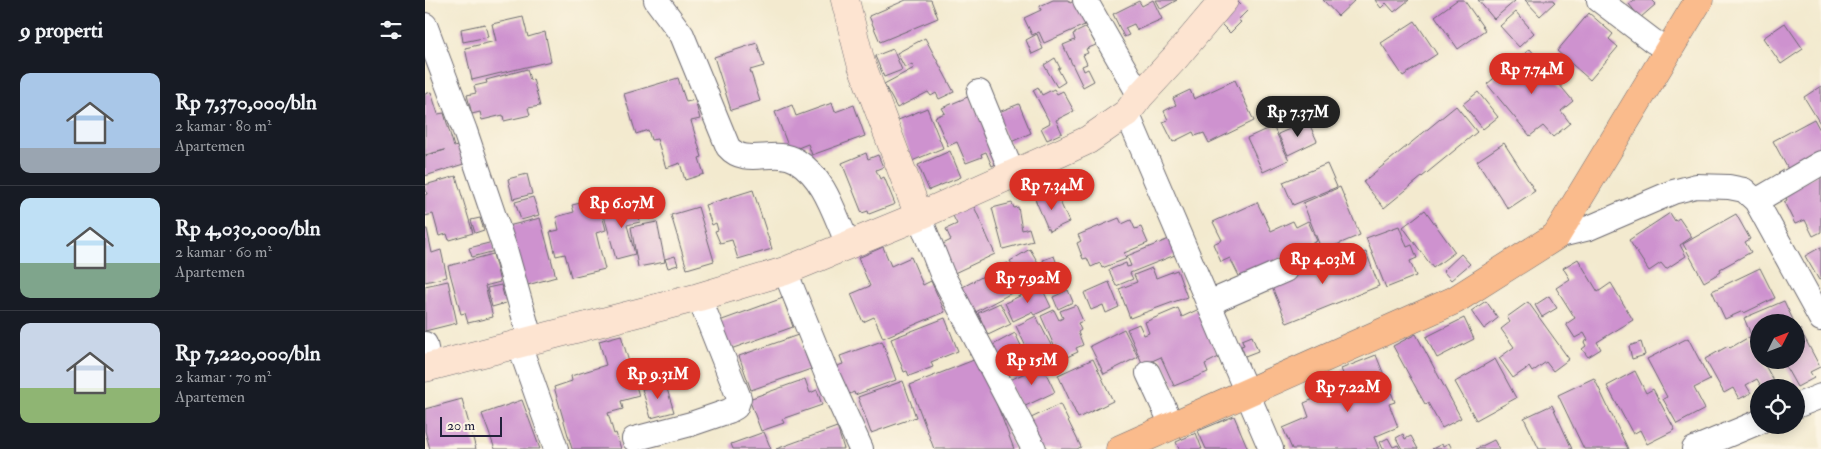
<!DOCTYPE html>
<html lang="id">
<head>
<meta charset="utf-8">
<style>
	body { margin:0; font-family:"IM FELL Double Pica",serif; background:#20242c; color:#f1f3f6; height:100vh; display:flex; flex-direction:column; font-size:19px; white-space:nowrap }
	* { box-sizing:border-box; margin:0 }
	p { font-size:16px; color:#9ea1a6 }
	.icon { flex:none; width:28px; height:28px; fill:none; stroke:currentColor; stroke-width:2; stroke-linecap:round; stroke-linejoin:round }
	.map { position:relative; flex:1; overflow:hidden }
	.drawer { display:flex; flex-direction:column; background:#171b24; width:425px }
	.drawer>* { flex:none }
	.needle { width:32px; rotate:48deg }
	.buttons { position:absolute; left:1325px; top:314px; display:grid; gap:10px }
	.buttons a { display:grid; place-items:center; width:55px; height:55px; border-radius:50%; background:#171b24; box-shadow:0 2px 12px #0003; font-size:25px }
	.scale { position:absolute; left:15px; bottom:12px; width:62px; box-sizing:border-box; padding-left:5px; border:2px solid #22223b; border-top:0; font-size:14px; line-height:18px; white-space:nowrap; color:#22223b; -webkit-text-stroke:4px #fcf5e5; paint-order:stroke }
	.price { position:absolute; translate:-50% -42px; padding:0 11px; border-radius:18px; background:#d93025; color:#fff; font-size:16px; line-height:32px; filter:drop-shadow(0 1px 2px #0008) }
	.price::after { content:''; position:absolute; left:50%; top:30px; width:15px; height:11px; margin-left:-8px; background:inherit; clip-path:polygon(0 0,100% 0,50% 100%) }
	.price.current { background:#222; color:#fff }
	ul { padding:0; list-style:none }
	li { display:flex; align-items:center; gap:15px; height:125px; padding:0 20px }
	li+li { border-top:1px solid #363941 }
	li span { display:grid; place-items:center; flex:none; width:140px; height:100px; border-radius:10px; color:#555 }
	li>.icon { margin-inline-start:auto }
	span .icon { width:60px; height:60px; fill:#fffc; stroke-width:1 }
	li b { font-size:21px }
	h2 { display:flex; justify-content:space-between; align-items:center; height:60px; padding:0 20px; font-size:21px }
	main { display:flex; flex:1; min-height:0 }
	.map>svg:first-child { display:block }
</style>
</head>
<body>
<main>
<section class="drawer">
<h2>9 properti<svg class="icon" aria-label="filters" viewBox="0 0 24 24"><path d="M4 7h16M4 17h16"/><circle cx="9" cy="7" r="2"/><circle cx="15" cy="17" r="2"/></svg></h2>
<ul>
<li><span style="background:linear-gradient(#a9c7e8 75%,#9aa5b1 0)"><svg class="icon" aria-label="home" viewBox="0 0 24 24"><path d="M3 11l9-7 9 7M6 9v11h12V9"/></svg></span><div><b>Rp 7,370,000/bln</b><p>2 kamar · 80 m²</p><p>Apartemen</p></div></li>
<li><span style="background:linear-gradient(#bfe0f5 65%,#7fa58c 0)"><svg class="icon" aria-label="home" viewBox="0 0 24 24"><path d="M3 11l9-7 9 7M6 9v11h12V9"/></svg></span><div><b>Rp 4,030,000/bln</b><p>2 kamar · 60 m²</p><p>Apartemen</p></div></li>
<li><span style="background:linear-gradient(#c9d6e8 65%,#8fb573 0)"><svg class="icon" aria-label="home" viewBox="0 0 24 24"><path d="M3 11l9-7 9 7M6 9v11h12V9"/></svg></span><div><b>Rp 7,220,000/bln</b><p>2 kamar · 70 m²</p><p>Apartemen</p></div></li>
</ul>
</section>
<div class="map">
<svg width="1396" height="449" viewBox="0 0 1396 449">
	<rect width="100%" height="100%" fill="#fcf5e5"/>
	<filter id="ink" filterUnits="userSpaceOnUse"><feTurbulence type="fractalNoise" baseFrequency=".02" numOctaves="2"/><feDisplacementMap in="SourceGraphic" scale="10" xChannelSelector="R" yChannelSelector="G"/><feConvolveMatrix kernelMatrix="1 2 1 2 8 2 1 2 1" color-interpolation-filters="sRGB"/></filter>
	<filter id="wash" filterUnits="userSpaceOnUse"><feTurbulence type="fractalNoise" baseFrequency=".0096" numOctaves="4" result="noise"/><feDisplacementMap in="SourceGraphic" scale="20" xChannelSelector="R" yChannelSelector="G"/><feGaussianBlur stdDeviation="1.12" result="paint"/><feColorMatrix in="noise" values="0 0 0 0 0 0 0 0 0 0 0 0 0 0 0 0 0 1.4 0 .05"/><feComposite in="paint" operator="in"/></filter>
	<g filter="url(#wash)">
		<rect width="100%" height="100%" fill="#f3eacf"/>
		<g id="blocks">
			<!-- building -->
			<path fill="#ce92cf" d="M481,0H506L513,18L455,42L444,16Z
				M628,0H643L645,3L649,1L664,23L619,43L614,32L607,35L599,18L616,10L615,6Z
				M728,0L737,19L712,30L709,24L700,28L704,35L699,37L688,14L714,1L717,6Z
				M731,0H752L736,9Z
				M898,0H930L913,16Z
				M950,0H984L969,12L961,3L956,8Z
				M1032,0H1039L1060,30L1033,49L1010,16Z
				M1053,0H1088L1090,1L1069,19Z
				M1100,0H1129L1130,2L1115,16Z
				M1209,0H1227L1231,4L1215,18L1204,4Z
				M812,1L822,11L813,20L816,22L805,33L792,20Z
				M1091,12L1109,33L1094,47L1075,26Z
				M1164,13L1188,34L1184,39L1193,47L1165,80L1132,51Z
				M98,17L103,37L120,32L126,61L47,80L40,48L71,41L67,24Z
				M990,21L1012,54L978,76L956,43Z
				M1360,23L1378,49L1356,64L1338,38Z
				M60,24L63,37L38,42L36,29Z
				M662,27L671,45L661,49L663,53L658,55L662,64L657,66L659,71L663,69L669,81L658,87L638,45L650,40L648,34Z
				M612,34L618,49L607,54L601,40Z
				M500,38L529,92L514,99L511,93L506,96L503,92L472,108L459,84L489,68L487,64L480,68L472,53Z
				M332,43L339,66L325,70L335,101L306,110L289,57Z
				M468,49L477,70L459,77L450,56Z
				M1105,49L1148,101L1136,111L1145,123L1128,137L1118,126L1105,136L1062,84Z
				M630,58L635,68L633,69L640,82L632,87L619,65Z
				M102,69L105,80L108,79L115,106L103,108L105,115L79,121L78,115L57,120L55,112L47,114L42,95L51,93L49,86L62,83L61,80Z
				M253,78L261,102L270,100L275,119L266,121L277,157L274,158L279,174L260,180L255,163L241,168L232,139L226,140L223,130L211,134L199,94Z
				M810,80L829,121L784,143L779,133L770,136L768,132L748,142L738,122L743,120L739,111L751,105L748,98L765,90L769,99Z
				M1396,86V125L1379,97Z
				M613,87L617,95L629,89L632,94L638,91L649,111L631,120L637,133L622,140L616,128L625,123L608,90Z
				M6,92L13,114L19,113L29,147L39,144L45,162L0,176V156L20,150L0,155V94Z
				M1053,92L1073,117L1058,129L1038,104Z
				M545,96L577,161L567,166L561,152L556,154L557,157L541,163L532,142L523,146L510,117L520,113L517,108Z
				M407,103L410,112L429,105L440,136L387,155L383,144L365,151L350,112L367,105L371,116Z
				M594,104L606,133L584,143L571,113Z
				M1031,106L1052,132L959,208L938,182Z
				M502,108L518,148L487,161L471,121Z
				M1389,119L1396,132V152L1363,169L1348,141Z
				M883,121L892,141L863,155L853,134Z
				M848,126L864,160L838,172L822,138Z
				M1079,143L1110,191L1083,209L1052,161Z
				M525,151L536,177L504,190L493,165Z
				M441,153L443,159L453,155L458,167L451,170L455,179L459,177L470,204L444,214L443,211L437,213L417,163Z
				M902,164L912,187L868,205L858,182Z
				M1396,172V232L1388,236L1380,220L1370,224L1359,202L1362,200L1359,193Z
				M102,174L107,194L88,199L83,179Z
				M31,176L48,233L24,240L22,234L14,236L8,214L0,216V195L2,194L0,185Z
				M915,187L935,235L897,251L878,203Z
				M328,190L347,249L313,259L307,240L295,243L290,231L293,230L291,223L287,225L280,205Z
				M630,190L644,222L624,231L610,199Z
				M108,197L114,215L96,220L90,202Z
				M164,201L166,213L176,211L181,230L171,233L180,269L146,277L140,254L131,256L125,232L134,230L131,217L149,212L147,205Z
				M547,202L570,254L525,275L512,247L526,240L521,229L532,224L526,212Z
				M832,202L846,231L868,221L871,227L883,221L892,241L815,278L805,258L796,262L788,244L797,240L788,222Z
				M211,203L215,222L202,225L210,254L191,259L178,212Z
				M587,203L589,208L593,207L597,230L604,228L608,241L578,249L567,208Z
				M273,207L289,261L262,269L246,215Z
				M1000,210L1030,252L1008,268L978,227Z
				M1245,213L1250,221L1254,218L1267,237L1255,245L1261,256L1241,269L1236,263L1224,271L1204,240Z
				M1311,214L1325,239L1320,242L1326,252L1295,269L1296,272L1279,282L1258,244Z
				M55,218L59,230L50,233L46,220Z
				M115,218L131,277L99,286L83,226Z
				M694,218L697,224L706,220L710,229L716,227L723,243L699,253L701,259L677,268L675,263L666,267L662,258L658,259L652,243L656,241L653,235Z
				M232,222L240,262L213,267L206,227Z
				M974,226L982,247L987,245L992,258L985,261L991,276L961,288L941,238Z
				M0,229H2L7,253L16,250L22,277L0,282Z
				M749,237L755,253L705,273L708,279L691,286L684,270L701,263L702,267L706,266L702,256Z
				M68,242L70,251L47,257L44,248Z
				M458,247L466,266L486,257L498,285L506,281L520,312L458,338L449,317L438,322L426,294L445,286L433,258Z
				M1396,247V279L1394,280L1380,256Z
				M605,249L621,276L600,288L585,261Z
				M941,252L954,286L862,323L844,280L910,254L914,263Z
				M68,254L75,282L60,286L68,317L43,323L40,313L36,314L23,266Z
				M1036,254L1045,264L1026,280L1018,271Z
				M250,256L253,265L243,268L240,259Z
				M629,256L636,275L625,279L618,260Z
				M1153,259L1173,292L1186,283L1208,320L1172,342L1176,349L1163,357L1157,349L1161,346L1159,342L1163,340L1159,333L1150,338L1141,324L1150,318L1131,288L1145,279L1138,268Z
				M583,263L596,288L547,314L534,289Z
				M727,268L731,278L752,270L762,297L705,318L694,289L712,282L709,275Z
				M1335,268L1350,298L1319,313L1318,311L1300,319L1287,291Z
				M23,281L32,323L0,331V286Z
				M684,282L694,307L681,313L678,305L666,310L659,293Z
				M76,285L81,303L67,307L62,288Z
				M616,286L626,307L609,315L607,312L588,321L580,303Z
				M643,290L648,302L633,309L628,297Z
				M1124,296L1132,308L1117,317L1110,305Z
				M358,298L368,327L300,351L289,323Z
				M1061,301L1073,318L1059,329L1046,311Z
				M1359,301L1369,322H1334V340L1329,342L1319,318Z
				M1103,302L1144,359L1128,371L1121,362L1107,372L1104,367L1088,378L1074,358L1089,347L1076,329L1085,322L1082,317Z
				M575,303L586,324L563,335L553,313Z
				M651,305L658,321L653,323L656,330L653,332L658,345L651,348L653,352L633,361L629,351L631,350L616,316L629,310L634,320L638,318L635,311Z
				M753,308L757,317L774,309L794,357L780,364L783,372L749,386L736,357L718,365L702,329L714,324L719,335L724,333L720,322Z
				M611,316L628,349L613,357L610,350L604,353L591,326Z
				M520,318L533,351L506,362L508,367L484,376L482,371L479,372L466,339Z
				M1039,318L1049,339L1012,358L1001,337Z
				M699,329L713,357L679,374L665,346Z
				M1375,329L1395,367L1385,372L1389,378L1372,387L1357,360H1371V330Z
				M590,333L600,354L570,369L571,351L568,345Z
				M991,334L1036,418L1017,428L1003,403L1000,404L968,346Z
				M196,335L214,396L196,401L198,409L183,413L189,434L191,433L196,449H147L129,387L147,381L146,376L181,365L174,341Z
				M373,335L386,369L326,390L314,356Z
				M827,336L833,351L820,356L816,346L819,345L817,340Z
				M1324,337L1334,355V360H1337L1351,385L1347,388H1337L1332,379L1321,385L1326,393L1314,399L1308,388L1299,393L1280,359L1303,346L1305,348Z
				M1263,338L1285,380L1269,388L1280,409L1252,424L1238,399L1242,397L1222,359Z
				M457,341L471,380L430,395L429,392L418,397L407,368L418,364L415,356Z
				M1216,342L1220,355L1207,359L1204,346Z
				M951,355L970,402L964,404L973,427L949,437L954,449H867L858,428L884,417L879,403L923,385L916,369Z
				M554,358L589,449H509L485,385Z
				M668,359L688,401L653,418L633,375Z
				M1070,359L1091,398L1051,420L1030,382Z
				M617,365L630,392L596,408L583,381Z
				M1210,371L1221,393L1228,389L1250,430L1222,444L1215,430L1208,434L1182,386Z
				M1169,378L1203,449H1159L1133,395Z
				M380,379L385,393L392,390L397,405L357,419L359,423L336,431L324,399Z
				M478,381L491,417L446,433L433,397Z
				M240,382L249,412L226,418L217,389Z
				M37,399L51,449H5L0,431V409Z
				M97,400L115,449H70L57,414Z
				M635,404L656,447L652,449H614L600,421Z
				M1127,405L1147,449H1114L1099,418Z
				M809,416L823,449H781L773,431Z
				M412,427L419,449H351Z
				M339,432L346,449H308L306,444Z
				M771,433L777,449H754L751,442Z
				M978,434L980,439L986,436L993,449H977L971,438Z
				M963,438L968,447L973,445L975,449H958L955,442Z
				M1069,440L1074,449H1051Z
				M1024,443L1027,449H1007L1017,444L1018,446Z"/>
		</g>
	</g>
	<g filter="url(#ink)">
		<use href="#blocks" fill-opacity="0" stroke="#6b686f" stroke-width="1"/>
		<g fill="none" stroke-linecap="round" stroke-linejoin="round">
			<!-- street casing -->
			<g stroke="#6b686f" stroke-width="26">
				<path id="street" d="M231,0L257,35L303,147C321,168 350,147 372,161C401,179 410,217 424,246
					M660,0L715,96
					M1174,0L1228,41L1244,50
					M0,25L40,131L80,249L106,341
					M554,92L588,175
					M702,113L846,449
					M1331,201L1396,163
					M494,216L517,274L609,449
					M1131,236L1164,228L1248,192L1271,186L1304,187L1319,190L1331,201L1396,319
					M360,271L400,370L436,449
					M784,303L860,270
					M0,344L5,367
					M94,344L131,449
					M723,373L747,425
					M1371,406L1396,396
					M209,439L266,424L304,411L311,407L314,398L274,297
					M1269,449L1334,422"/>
			</g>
			<!-- secondary casing -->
			<g stroke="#6b686f" stroke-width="29">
				<path id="secondary" d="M420,0L436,63L494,216
					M0,368L274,297L360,271L494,216L635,153L663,140L702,113L715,96L750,58L799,0"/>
			</g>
			<!-- highway casing -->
			<g stroke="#6b686f" stroke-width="29">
				<path id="highway" d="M695,449L1030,300L1131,236L1274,0"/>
			</g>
			<!-- street -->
			<use href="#street" stroke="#fff" stroke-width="24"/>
			<!-- secondary -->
			<use href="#secondary" stroke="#fde4d1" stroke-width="28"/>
			<!-- highway -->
			<use href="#highway" stroke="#fabb8c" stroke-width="28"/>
		</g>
	</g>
</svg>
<div class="buttons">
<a><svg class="needle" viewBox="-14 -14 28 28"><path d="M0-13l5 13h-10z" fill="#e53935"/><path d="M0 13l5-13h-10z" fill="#9ea1a6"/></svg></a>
<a><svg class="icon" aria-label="locate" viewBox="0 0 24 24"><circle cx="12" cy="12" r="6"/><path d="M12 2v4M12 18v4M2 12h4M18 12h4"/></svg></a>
</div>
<div class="scale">20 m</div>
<b class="price" style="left:1107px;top:95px">Rp 7.74M</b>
<b class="price current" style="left:873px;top:138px">Rp 7.37M</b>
<b class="price" style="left:627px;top:211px">Rp 7.34M</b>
<b class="price" style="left:197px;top:229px">Rp 6.07M</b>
<b class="price" style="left:898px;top:285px">Rp 4.03M</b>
<b class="price" style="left:603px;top:304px">Rp 7.92M</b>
<b class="price" style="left:607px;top:386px">Rp 15M</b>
<b class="price" style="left:233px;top:400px">Rp 9.31M</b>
<b class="price" style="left:923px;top:413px">Rp 7.22M</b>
</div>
</main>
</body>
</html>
